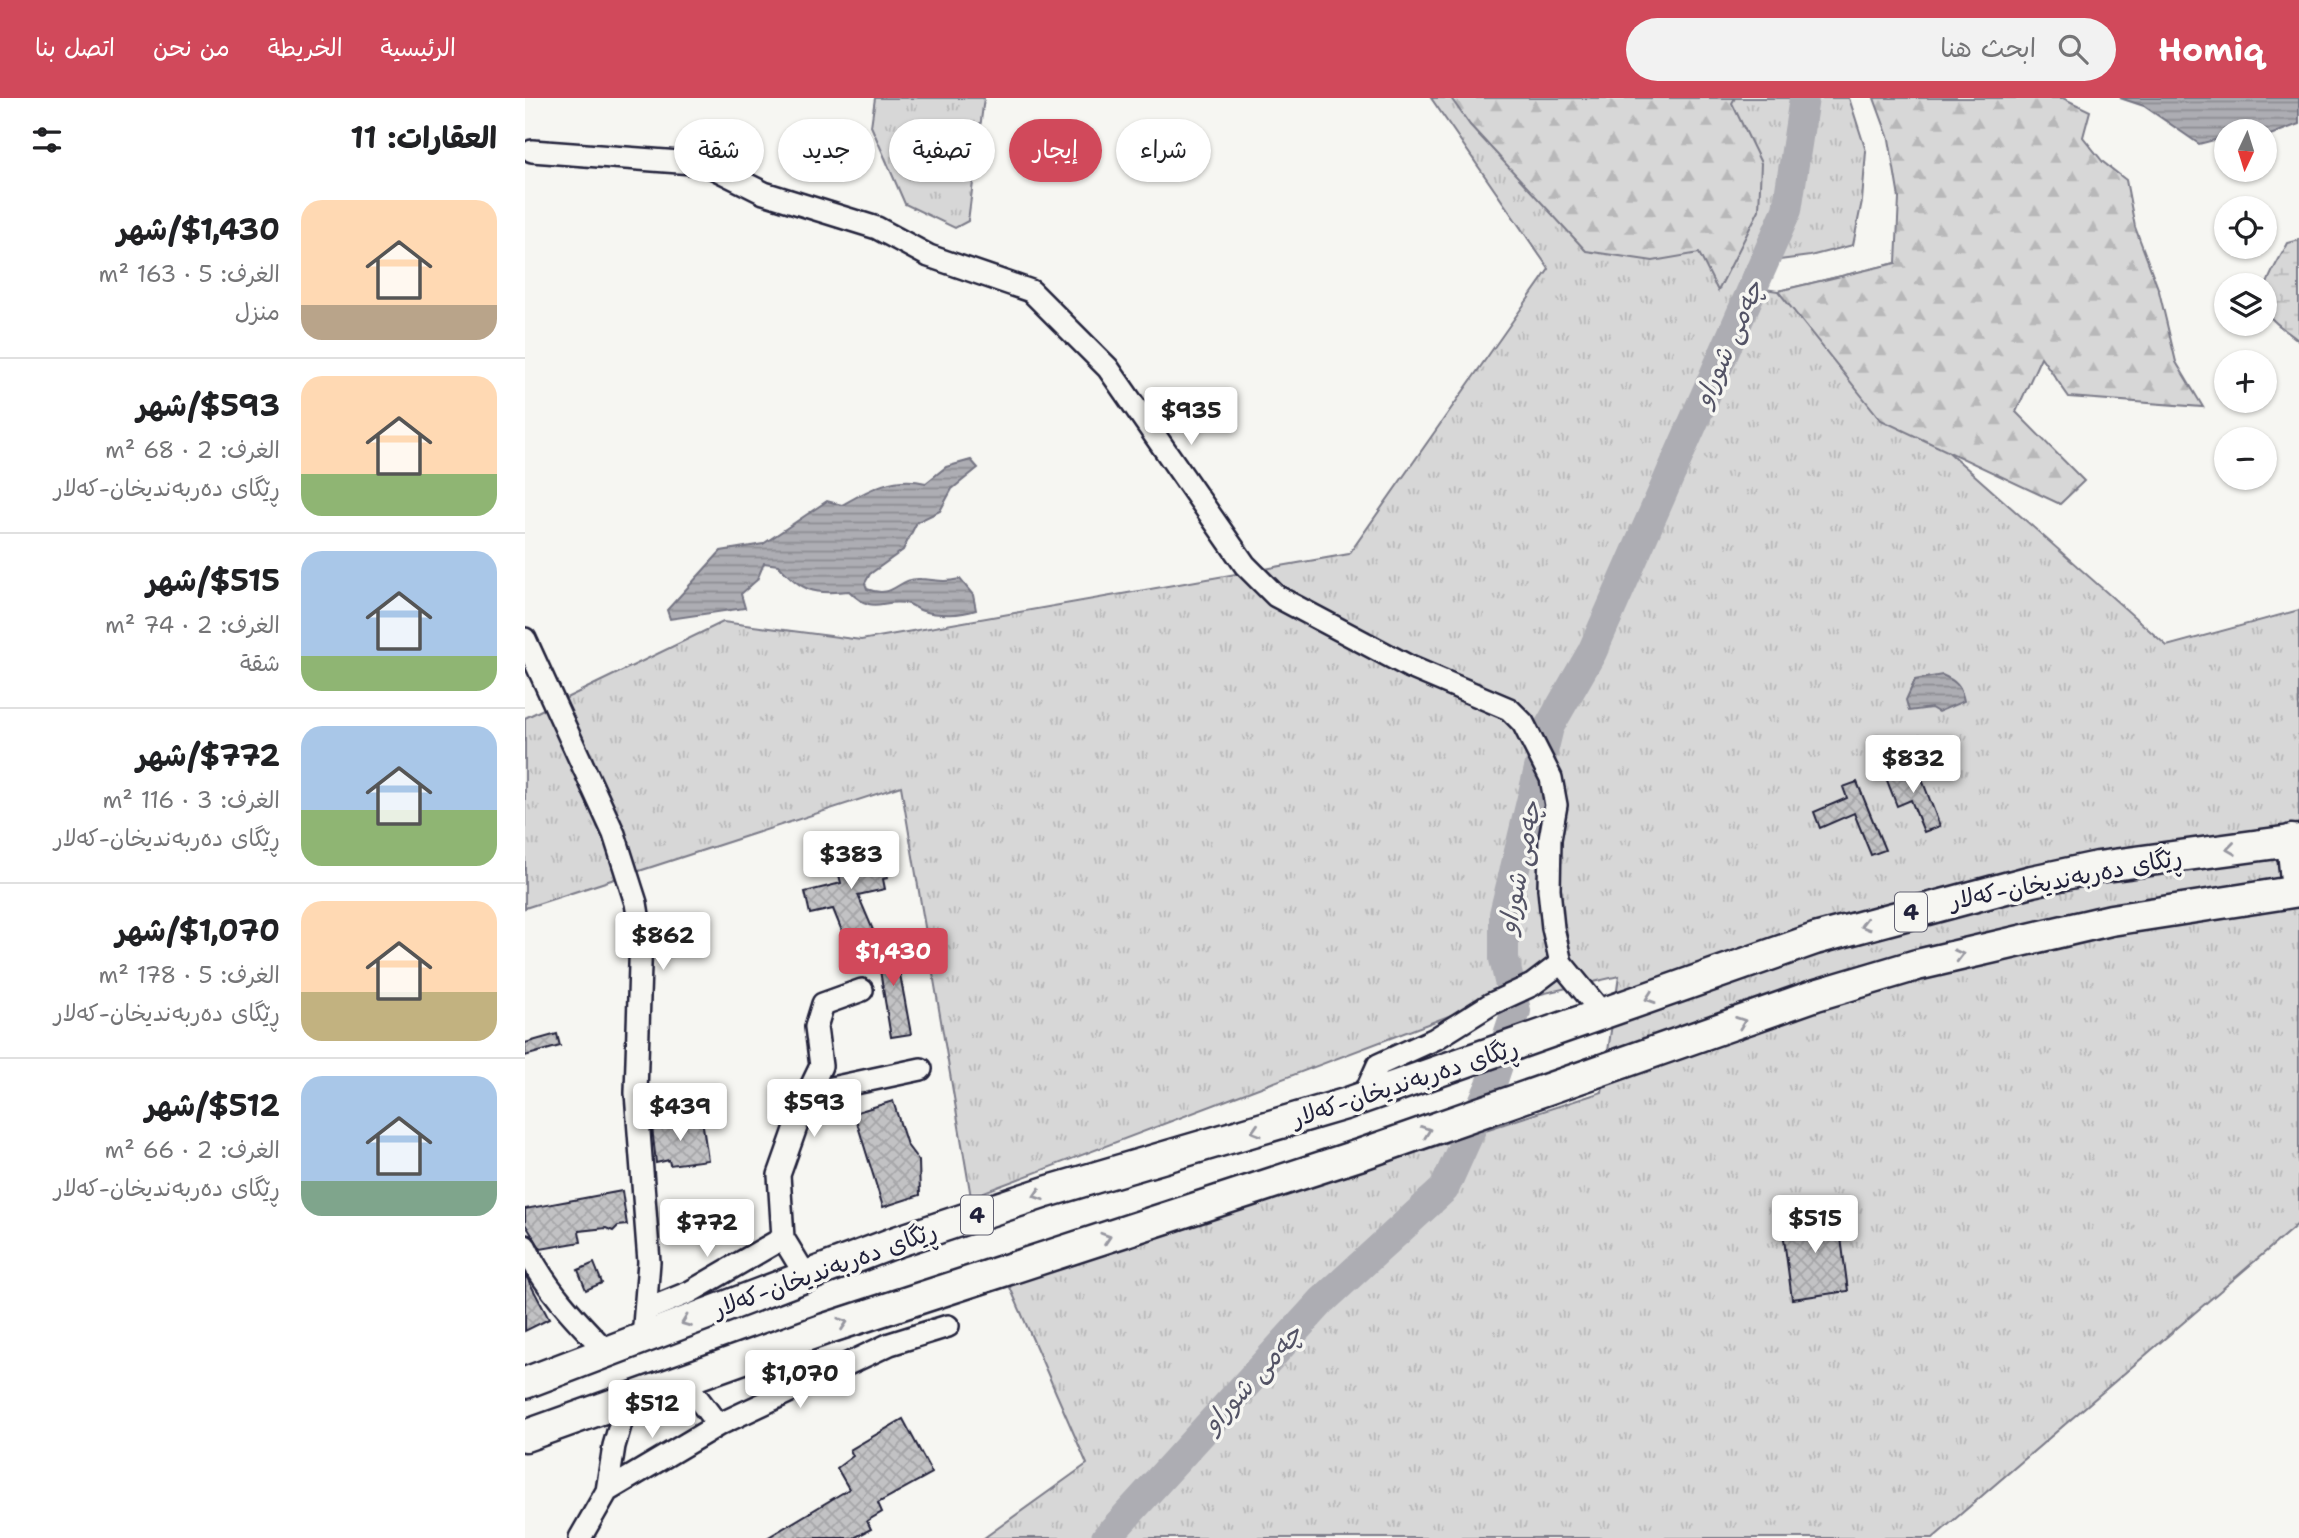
<!DOCTYPE html>
<html lang="ar">
<head>
<meta charset="utf-8">
<style>
	body { margin:0; font-family:"Shantell Sans","Playpen Sans Arabic",sans-serif; background:#f2f2f2; color:#202124; direction:rtl; height:100vh; display:flex; flex-direction:column; font-size:26px; white-space:nowrap }
	* { box-sizing:border-box; margin:0 }
	p { font-size:23px; color:#757577 }
	.icon { flex:none; width:38px; height:38px; fill:none; stroke:currentColor; stroke-width:2; stroke-linecap:round; stroke-linejoin:round }
	.map { position:relative; flex:1; overflow:hidden; direction:ltr }
	.drawer { display:flex; flex-direction:column; background:#fff; width:525px }
	.drawer>* { flex:none }
	.top-card { position:absolute; left:21px; top:21px; width:665px; height:63px; direction:rtl; display:flex; gap:14px }
	.needle { width:46px; rotate:184deg }
	.tools { position:absolute; left:1689px; top:21px; display:grid; gap:14px }
	.tools a { display:grid; place-items:center; width:63px; height:63px; border-radius:50%; background:#fff; box-shadow:0 2px 5px #0004; font-size:35px }
	.price { position:absolute; translate:-50% -60px; padding:0 16px; border-radius:7px; background:#fff; color:#222; font-size:23px; line-height:46px; filter:drop-shadow(0 2px 4px #0008) }
	.price::after { content:''; position:absolute; left:50%; top:42px; width:21px; height:16px; margin-left:-10px; background:inherit; clip-path:polygon(0 0,100% 0,50% 100%) }
	.price.selected { background:#d1495b; color:#fff }
	ul { padding:0; list-style:none }
	li { display:flex; align-items:center; gap:21px; height:175px; padding:0 28px }
	li+li { border-top:2px solid #e0e0e0 }
	li span { display:grid; place-items:center; flex:none; width:196px; height:140px; border-radius:21px; color:#555 }
	li>.icon { margin-inline-start:auto }
	span .icon { width:84px; height:84px; fill:#fffc; stroke-width:1 }
	li b { font-size:30px }
	h2 { display:flex; justify-content:space-between; align-items:center; height:84px; padding:0 28px; font-size:30px }
	.tag { padding:0 24px; border-radius:32px; background:#fff; box-shadow:0 2px 5px #0004; font-size:24px; line-height:63px }
	.tag.selected { background:#d1495b; color:#fff }
	header { display:flex; align-items:center; gap:42px; box-sizing:border-box; height:98px; padding:0 35px; background:#d1495b; color:#fff }
	header strong { font-size:33px }
	nav { display:flex; gap:38px; margin-inline-start:auto; font-size:24px }
	.search { width:490px; height:63px; background:#f2f2f2; display:flex; align-items:center; gap:18px; box-sizing:border-box; padding:0 24px; border-radius:38px; color:#757577; font-size:26px }
	main { display:flex; flex:1; min-height:0 }
	.map>svg:first-child { display:block }
</style>
</head>
<body>
<header>
<strong>Homiq</strong>
<div class="search"><svg class="icon" aria-label="search" viewBox="0 0 24 24"><circle cx="10" cy="10" r="6"/><path d="M15 15l6 6"/></svg>ابحث هنا</div>
<nav><a>الرئيسية</a><a>الخريطة</a><a>من نحن</a><a>اتصل بنا</a></nav>
</header>
<main>
<div class="map">
<svg width="1774" height="1440" viewBox="0 0 1774 1440">
	<defs>
		<pattern id="grass-tufts" width="24" height="20" patternUnits="userSpaceOnUse" patternTransform="scale(1.75)"><rect width="24" height="20" fill="#d7d7d7"/><path d="M3 7l-1-3M5 7V3M7 7l1-3M15 17l-1-3M17 17v-4M19 17l1-3" fill="none" stroke="#b8b8b9"/></pattern>
		<pattern id="forest-firs" width="22" height="20" patternUnits="userSpaceOnUse" patternTransform="scale(1.75)"><rect width="22" height="20" fill="#d7d7d7"/><path d="M5 1l3.5 6h-7zM16 11l3.5 6h-7z" fill="#b8b8b9"/></pattern>
		<pattern id="wetland-marsh" width="20" height="14" patternUnits="userSpaceOnUse" patternTransform="scale(1.75)"><rect width="20" height="14" fill="#d7d7d7"/><path d="M1 5h8M5 5V1M11 12h8M15 12V8" fill="none" stroke="#b8b8b9"/></pattern>
		<pattern id="water-rules" width="6" height="5" patternUnits="userSpaceOnUse" patternTransform="scale(1.75)"><rect width="6" height="5" fill="#adadb3"/><path d="M0 2.5h6" fill="none" stroke="#8c8c93"/></pattern>
		<pattern id="building-cross-hatch" width="8" height="8" patternUnits="userSpaceOnUse" patternTransform="scale(1.75)"><rect width="8" height="8" fill="#c2c2c4"/><path d="M0 0l8 8M0 8l8-8" fill="none" stroke="#a6a6a9"/></pattern>
	</defs>
	<rect width="100%" height="100%" fill="#f6f6f2"/>
	<filter id="ink" filterUnits="userSpaceOnUse"><feTurbulence type="fractalNoise" baseFrequency=".0143" numOctaves="2"/><feDisplacementMap in="SourceGraphic" scale="14" xChannelSelector="R" yChannelSelector="G"/><feConvolveMatrix kernelMatrix="1 2 1 2 8 2 1 2 1" color-interpolation-filters="sRGB"/></filter>
	<g filter="url(#ink)">
		<!-- grass -->
		<path fill="url(#grass-tufts)" stroke="#7c7c89" stroke-width="2" d="M350,0H459L443,123L430,130L380,106L346,28Z
			M906,0H1324L1341,53L1337,103L1328,147L1285,158L1223,166L1218,178L1233,190L1253,193L1371,165L1392,326L1642,548L1774,512V1125L1408,1440H459L562,1366L484,1187L1077,994L1094,878L929,916L446,1099L376,688L0,810V620L198,524L336,542L824,456L1024,171Z"/>
		<!-- forest -->
		<path fill="url(#forest-firs)" stroke="#7c7c89" stroke-width="2" d="M926,0H1210L1207,5L1236,65L1234,112L1193,193L1174,155L1128,163L1061,153L945,27Z
			M1349,0H1538L1565,13L1558,39L1578,64L1601,82L1610,129L1634,193L1651,264L1678,309L1544,299L1516,259L1491,314L1559,383L1535,406L1356,322L1253,193L1371,165L1374,100L1364,41Z"/>
		<!-- wetland -->
		<path fill="url(#wetland-marsh)" stroke="#7c7c89" stroke-width="2" d="M1774,142V243C1765,235 1746,224 1741,213C1732,192 1754,163 1763,145Z"/>
		<!-- water -->
		<path fill="url(#water-rules)" stroke="#757583" stroke-width="2" d="M1595,0H1774V26L1740,39V33H1701V39L1674,46L1619,8Z
			M446,362L453,370L427,391L415,413L392,424L378,452L345,476L340,485L342,491C370,502 372,479 396,481C415,482 414,485 435,481L448,497L451,512C435,517 415,518 398,513C393,512 389,508 384,506C356,499 350,519 324,493C287,497 277,493 253,467L239,465L232,482L216,496L220,510L145,521L142,512L196,453L238,446L302,403L317,407C345,391 368,377 401,385L421,369Z
			M1417,577C1431,583 1436,588 1439,603L1413,614L1406,610L1384,613L1381,602L1390,582Z"/>
		<g fill="none" stroke-linecap="round" stroke-linejoin="round">
			<!-- river -->
			<path stroke="#adadb3" stroke-width="30" d="M581,1440L797,1203L919,1091L968,982L991,913L979,861V816L1024,629L1067,554L1262,112L1279,0"/>
		</g>
		<!-- building -->
		<path fill="url(#building-cross-hatch)" stroke="#22223b" stroke-width="2" d="M1391,666L1415,728L1399,734L1386,702L1372,708L1360,677Z
			M1332,684L1360,752L1346,757L1329,715L1295,730L1289,714L1322,700L1318,689Z
			M356,750L363,780L358,781L360,791L333,797L348,832L321,843L308,811L285,816L280,794L316,785L310,760Z
			M368,838L386,936L366,939L350,842Z
			M32,936L35,948L0,958V945Z
			M368,1003L382,1047L394,1063L395,1097L358,1109L329,1015Z
			M177,1021L183,1062L145,1067L144,1062L131,1065L127,1029Z
			M97,1093L102,1127L93,1128L88,1133L81,1130L54,1133L56,1144L16,1151L0,1126V1111Z
			M1298,1112L1313,1117L1323,1193L1267,1201L1257,1126L1268,1118Z
			M69,1165L77,1185L61,1192L53,1172Z
			M0,1176L24,1221L0,1233Z
			M378,1321L407,1375L353,1405L357,1414L342,1423L346,1431L329,1440H242L324,1391L312,1370L328,1358L325,1352Z"/>
		<g fill="none" stroke-linecap="round" stroke-linejoin="round">
			<!-- minor casing -->
			<g stroke="#22223b" stroke-width="26">
				<path id="minor" d="M7,53L181,66L239,95L352,130L404,158L506,193L583,270L720,467L751,498L885,569L984,611L998,625L1026,680L1031,707L1025,741L1024,791L1028,830L1036,865L1078,916
					M0,541L89,736L111,805L116,835L111,995L124,1164L118,1240
					M283,995L296,968L291,929L298,906L337,892
					M838,1000L853,967L910,941L966,906L1007,887L1036,865
					M0,1148C19,1189 51,1222 82,1254
					M281,1178L258,1140L254,1077L283,995L396,971
					M121,1212L165,1194L258,1140
					M158,1281L193,1327L365,1246L423,1228
					M82,1393L193,1327
					M55,1440L82,1393L89,1348L103,1300"/>
			</g>
			<!-- highway casing -->
			<g stroke="#22223b" stroke-width="35">
				<path id="highway" d="M1767,742L1772,793
					M0,1285L371,1144L521,1094L820,1006L1290,841L1507,783L1573,769L1774,742
					M0,1338L300,1231L837,1056L1291,897L1392,867L1586,822L1774,793"/>
			</g>
			<!-- minor -->
			<use href="#minor" stroke="#f6f6f2" stroke-width="21"/>
			<!-- highway -->
			<use href="#highway" stroke="#f6f6f2" stroke-width="30"/>
		</g>
		<!-- one-way arrows -->
		<defs><path id="oneway-chevron" d="M-2-3.5L2.5 0L-2 3.5" fill="none" stroke-width="1.6" stroke-linecap="round" stroke-linejoin="round" transform="scale(1.75)"/></defs>
		<g stroke="#9797a0">
			<use href="#oneway-chevron" transform="translate(1706 751) rotate(172)"/>
			<use href="#oneway-chevron" transform="translate(1340 827) rotate(164)"/>
			<use href="#oneway-chevron" transform="translate(1434 857) rotate(-14)"/>
			<use href="#oneway-chevron" transform="translate(1125 900) rotate(161)"/>
			<use href="#oneway-chevron" transform="translate(1216 924) rotate(-20)"/>
			<use href="#oneway-chevron" transform="translate(731 1033) rotate(163)"/>
			<use href="#oneway-chevron" transform="translate(901 1033) rotate(-20)"/>
			<use href="#oneway-chevron" transform="translate(513 1097) rotate(162)"/>
			<use href="#oneway-chevron" transform="translate(581 1140) rotate(-18)"/>
			<use href="#oneway-chevron" transform="translate(161 1224) rotate(159)"/>
			<use href="#oneway-chevron" transform="translate(318 1225) rotate(-18)"/>
		</g>
	</g>
	<g text-anchor="middle" dominant-baseline="central" stroke-width="7" stroke-linejoin="round" paint-order="stroke">
		<!-- shield labels -->
		<g fill="#f6f6f2" stroke="#626272" stroke-width="2">
			<rect x="1370" y="794.5" width="32" height="39" rx="5"/>
			<rect x="436" y="1097.5" width="32" height="39" rx="5"/>
		</g>
		<g font-size="23" font-weight="bold" fill="#22223b">
			<text x="1386" y="814">4</text>
			<text x="452" y="1117">4</text>
		</g>
		<!-- street labels -->
		<g font-size="24" fill="#22223b" stroke="#f6f6f2">
			<text transform="translate(1541 781) rotate(-11)">ڕێگای دەربەندیخان-کەلار</text>
			<text transform="translate(880 985) rotate(-18)">ڕێگای دەربەندیخان-کەلار</text>
			<text transform="translate(300 1172) rotate(-20)">ڕێگای دەربەندیخان-کەلار</text>
		</g>
		<!-- water labels -->
		<g font-size="26" font-style="italic" fill="#535365" stroke="#f6f6f2">
			<text transform="translate(1203 245) rotate(-66)">چەمی شوراو</text>
			<text transform="translate(994 769) rotate(-79)">چەمی شوراو</text>
			<text transform="translate(727 1280) rotate(-48)">چەمی شوراو</text>
		</g>
	</g>
</svg>
<div class="tools">
<a><svg class="needle" viewBox="-14 -14 28 28"><path d="M0-13l5 13h-10z" fill="#e53935"/><path d="M0 13l5-13h-10z" fill="#757577"/></svg></a>
<a><svg class="icon" aria-label="locate" viewBox="0 0 24 24"><circle cx="12" cy="12" r="6"/><path d="M12 2v4M12 18v4M2 12h4M18 12h4"/></svg></a>
<a><svg class="icon" aria-label="layers" viewBox="0 0 24 24"><path d="M12 4l9 5-9 5-9-5zM3 14l9 5 9-5"/></svg></a>
<a>+</a>
<a>−</a>
</div>
<b class="price" style="left:666px;top:349px">$935</b>
<b class="price" style="left:1388px;top:697px">$832</b>
<b class="price" style="left:326px;top:793px">$383</b>
<b class="price" style="left:138px;top:874px">$862</b>
<b class="price selected" style="left:368px;top:890px">$1,430</b>
<b class="price" style="left:289px;top:1041px">$593</b>
<b class="price" style="left:155px;top:1045px">$439</b>
<b class="price" style="left:1290px;top:1157px">$515</b>
<b class="price" style="left:182px;top:1161px">$772</b>
<b class="price" style="left:275px;top:1312px">$1,070</b>
<b class="price" style="left:127px;top:1342px">$512</b>
<div class="top-card">
<a class="tag">شراء</a>
<a class="tag selected">إيجار</a>
<a class="tag">تصفية</a>
<a class="tag">جديد</a>
<a class="tag">شقة</a>
</div>
</div>
<section class="drawer">
<h2>العقارات: 11<svg class="icon" aria-label="filters" viewBox="0 0 24 24"><path d="M4 7h16M4 17h16"/><circle cx="9" cy="7" r="2"/><circle cx="15" cy="17" r="2"/></svg></h2>
<ul>
<li><span style="background:linear-gradient(#ffd9b3 75%,#b9a48a 0)"><svg class="icon" aria-label="home" viewBox="0 0 24 24"><path d="M3 11l9-7 9 7M6 9v11h12V9"/></svg></span><div><b>$1,430/شهر</b><p>الغرف: 5 · 163 m²</p><p>منزل</p></div></li>
<li><span style="background:linear-gradient(#ffd9b3 70%,#8fb573 0)"><svg class="icon" aria-label="home" viewBox="0 0 24 24"><path d="M3 11l9-7 9 7M6 9v11h12V9"/></svg></span><div><b>$593/شهر</b><p>الغرف: 2 · 68 m²</p><p>ڕێگای دەربەندیخان-کەلار</p></div></li>
<li><span style="background:linear-gradient(#a9c7e8 75%,#8fb573 0)"><svg class="icon" aria-label="home" viewBox="0 0 24 24"><path d="M3 11l9-7 9 7M6 9v11h12V9"/></svg></span><div><b>$515/شهر</b><p>الغرف: 2 · 74 m²</p><p>شقة</p></div></li>
<li><span style="background:linear-gradient(#a9c7e8 60%,#8fb573 0)"><svg class="icon" aria-label="home" viewBox="0 0 24 24"><path d="M3 11l9-7 9 7M6 9v11h12V9"/></svg></span><div><b>$772/شهر</b><p>الغرف: 3 · 116 m²</p><p>ڕێگای دەربەندیخان-کەلار</p></div></li>
<li><span style="background:linear-gradient(#ffd9b3 65%,#c2b280 0)"><svg class="icon" aria-label="home" viewBox="0 0 24 24"><path d="M3 11l9-7 9 7M6 9v11h12V9"/></svg></span><div><b>$1,070/شهر</b><p>الغرف: 5 · 178 m²</p><p>ڕێگای دەربەندیخان-کەلار</p></div></li>
<li><span style="background:linear-gradient(#a9c7e8 75%,#7fa58c 0)"><svg class="icon" aria-label="home" viewBox="0 0 24 24"><path d="M3 11l9-7 9 7M6 9v11h12V9"/></svg></span><div><b>$512/شهر</b><p>الغرف: 2 · 66 m²</p><p>ڕێگای دەربەندیخان-کەلار</p></div></li>
</ul>
</section>
</main>
</body>
</html>
